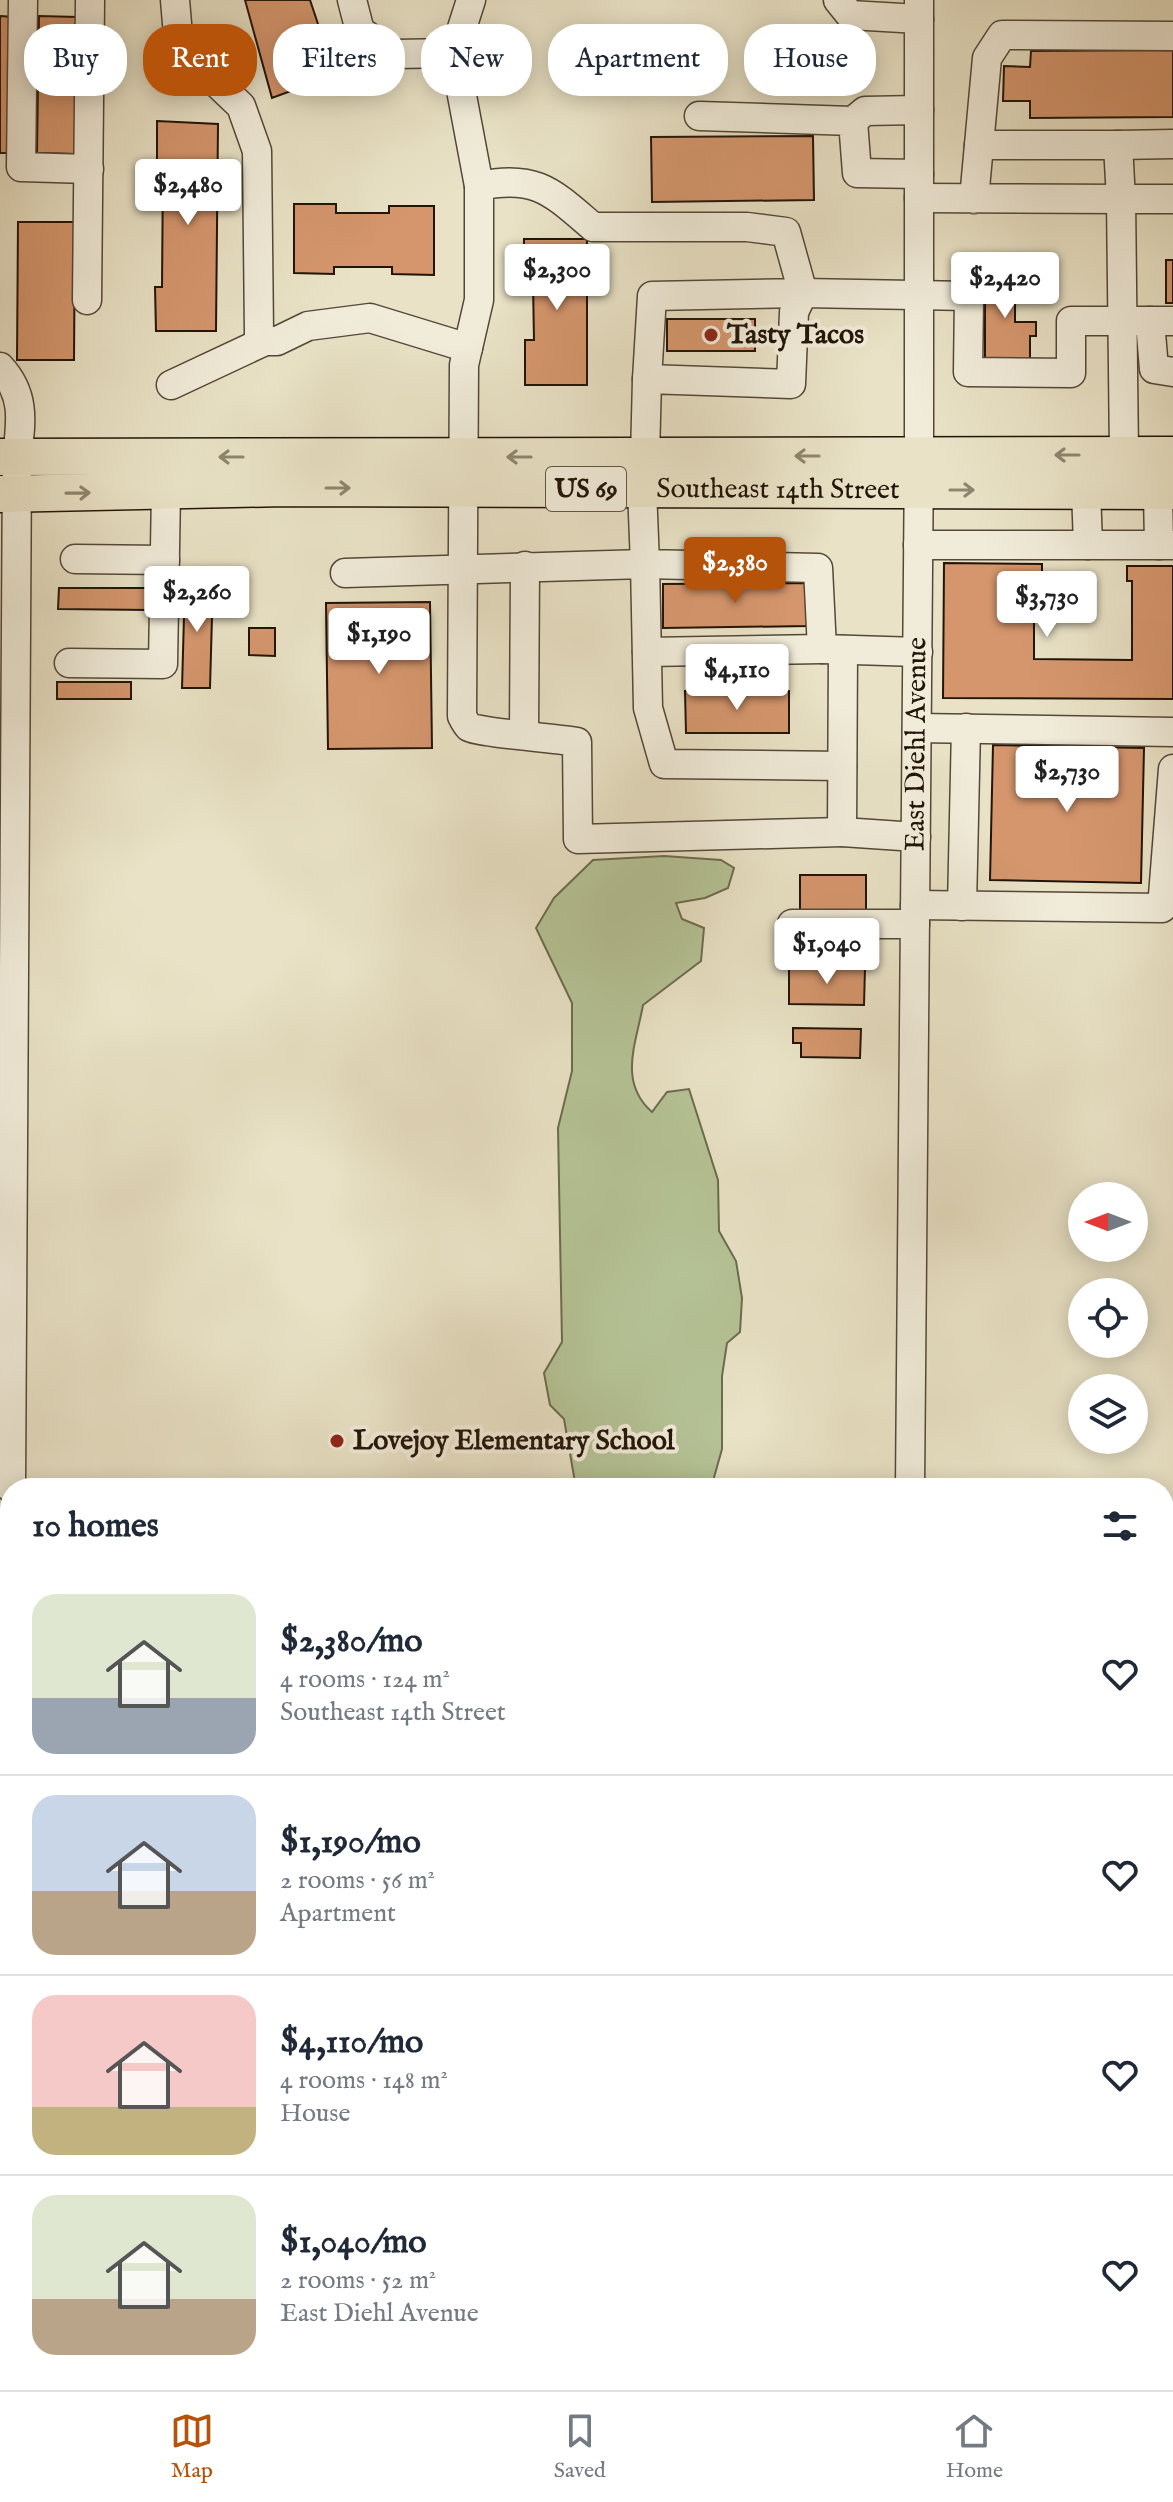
<!DOCTYPE html>
<html lang="en">
<head>
<meta charset="utf-8">
<style>
	body { margin:0; font-family:"IM FELL English",serif; background:#f6f6f7; color:#1f2937; height:100vh; display:flex; flex-direction:column; font-size:30px; white-space:nowrap }
	* { box-sizing:border-box; margin:0 }
	p { font-size:26px; color:#747a83 }
	.icon { flex:none; width:44px; height:44px; fill:none; stroke:currentColor; stroke-width:2; stroke-linecap:round; stroke-linejoin:round }
	.map { position:relative; flex:1; overflow:hidden }
	.side { position:absolute; left:0px; top:1478px; width:1174px; height:912px; display:flex; flex-direction:column; background:#fff; border-radius:32px 32px 0 0; box-shadow:0 4px 20px #0003 }
	.side>* { flex:none }
	.top-card { position:absolute; left:24px; top:24px; width:1126px; height:72px; display:flex; gap:16px }
	.needle { width:52px; rotate:270deg }
	.buttons { position:absolute; left:1068px; top:1182px; display:grid; gap:16px }
	.buttons a { display:grid; place-items:center; width:80px; height:80px; border-radius:50%; background:#fff; box-shadow:0 4px 20px #0003; font-size:40px }
	.price { position:absolute; translate:-50% -68px; padding:0 18px; border-radius:8px; background:#fff; color:#222; font-size:26px; line-height:52px; filter:drop-shadow(0 2px 4px #0008) }
	.price::after { content:''; position:absolute; left:50%; top:48px; width:24px; height:18px; margin-left:-12px; background:inherit; clip-path:polygon(0 0,100% 0,50% 100%) }
	.price.active { background:#b45309; color:#fff }
	ul { padding:0; list-style:none }
	li { display:flex; align-items:center; gap:24px; height:200px; padding:0 32px }
	li+li { border-top:2px solid #e0e1e3 }
	li span { display:grid; place-items:center; flex:none; width:224px; height:160px; border-radius:24px; color:#555 }
	li>.icon { margin-inline-start:auto }
	span .icon { width:96px; height:96px; fill:#fffc; stroke-width:1 }
	li b { font-size:34px }
	h2 { display:flex; justify-content:space-between; align-items:center; height:96px; padding:0 32px; font-size:34px }
	.tag { padding:0 28px; border-radius:32px; background:#fff; box-shadow:0 4px 20px #0003; font-size:28px; line-height:72px }
	.tag.active { background:#b45309; color:#fff }
	.menu { display:flex; justify-content:space-around; align-items:center; height:112px; border-top:2px solid #e0e1e3; background:#fff; font-size:22px; color:#747a83 }
	.menu a { display:grid; justify-items:center; gap:4px }
	.menu .active { color:#b45309 }
	.map>svg:first-child { display:block }
</style>
</head>
<body>
<div class="map">
<svg width="1173" height="2390" viewBox="0 0 1173 2390">
	<rect width="100%" height="100%" fill="#e9e2c6"/>
	<filter id="stains"><feTurbulence type="fractalNoise" baseFrequency=".0025" numOctaves="4"/><feColorMatrix values="0 0 0 0 .2 0 0 0 0 .09 0 0 0 0 .02 0 0 0 .5 -.17"/></filter>
	<radialGradient id="worn" r=".72"><stop offset=".6" stop-color="#630" stop-opacity="0"/><stop offset="1" stop-color="#630" stop-opacity=".3"/></radialGradient>
	<!-- green -->
	<path fill="#b5c396" stroke="#6c6c4f" stroke-width="2" d="M664,856L721,860L734,868L728,888L705,898L676,903L682,919L704,928L701,961L643,1005C636,1044 618,1082 652,1112L667,1092L689,1089L718,1180L719,1231L736,1261L742,1298L740,1332L727,1343L722,1376V1449L711,1488H576L564,1419L550,1405L544,1373L562,1342L558,1128L572,1071V1003L536,928L554,898L593,860Z
		M1164,2260H1173V2390H1025L1024,2380H1164Z"/>
	<!-- building -->
	<path fill="#d5966d" stroke="#221408" stroke-width="2" d="M245,0H310L321,33L326,31L340,73L272,98Z
		M0,16L14,17L13,153H0Z
		M39,16L77,17L75,154L37,153Z
		M1173,50V117L1030,118V101H1003L1004,66L1030,67L1031,51Z
		M157,121L218,124L216,331H156L155,287H162L163,165H157Z
		M813,136L814,200L652,202L651,137Z
		M294,204H336V213H389V206H434V275L392,274V267H334V274L294,273Z
		M18,222H75L74,360H17Z
		M524,239H587V385H525V340H534L533,283H524Z
		M1166,260H1173V303H1166Z
		M985,263H1015V322H1036V336H1030V366H985Z
		M667,319H755V351H667Z
		M944,563L1042,564V608H1034V659L1132,660V581H1127V566H1173V699L943,698Z
		M185,580L213,581L210,688H182Z
		M808,583V626L663,628V584Z
		M59,588H149V610L58,609Z
		M430,602L432,748L328,749L326,603Z
		M249,628H275V656L249,655Z
		M57,682H131V699H57Z
		M685,691H789V733H686Z
		M993,745L1144,748L1141,883L990,880Z
		M800,875H866V914H800Z
		M789,967L865,968L864,1005L789,1004Z
		M793,1028L861,1029L860,1058L801,1057V1043H793Z"/>
	<g fill="none" stroke-linecap="round" stroke-linejoin="round">
		<!-- minor casing -->
		<g stroke="#544838" stroke-width="31">
			<g id="minor">
				<path d="M23,0L21,167L89,169"/>
				<path d="M175,0L179,47L241,106L257,151L259,334L265,341H277L308,326L370,318L468,348"/>
				<path d="M352,0L360,31L395,54L454,53"/>
				<path d="M471,0L454,53L479,186"/>
				<path d="M838,0L850,15L919,19"/>
				<path d="M699,116L853,121L857,173L919,174"/>
				<path d="M853,121L865,111L919,110"/>
				<path d="M979,145L987,58L1002,35L1173,36"/>
				<path d="M1118,145L1173,144"/>
				<path d="M919,198L1121,199L1118,145H979L974,199"/>
				<path d="M87,300L90,0"/>
				<path d="M1150,321L1154,369L1173,372"/>
				<path d="M0,367C26,395 21,422 17,457L11,1488"/>
				<path d="M647,379L652,296L803,293L786,232L747,227H593C552,192 536,174 479,186V300L464,365L462,716C464,720 466,724 469,727C475,732 561,739 577,742L578,839L842,832"/>
				<path d="M171,385L265,341"/>
				<path d="M1124,455L1121,199H1173"/>
				<path d="M645,456L647,379L791,384L794,312L803,293L969,296L968,372L1071,373V321H1173"/>
				<path d="M642,489L645,564L818,568L822,649L918,652"/>
				<path d="M1086,490L1088,545"/>
				<path d="M1158,491L1159,545"/>
				<path d="M918,545H1173"/>
				<path d="M75,559L165,560"/>
				<path d="M345,573L645,564L648,708L664,764L842,766"/>
				<path d="M843,650L842,832L916,837"/>
				<path d="M647,652L822,649"/>
				<path d="M69,663L163,664L166,491"/>
				<path d="M917,728L1173,732"/>
				<path d="M524,733L525,566"/>
				<path d="M915,905L1162,908L1173,769"/>
				<path d="M962,906L966,728"/>
				<path d="M792,924H915"/>
				<path id="s1" d="M910,1488L919,455V0"/>
				<path d="M1164,1818H1173"/>
				<path d="M1164,2113H1173"/>
				<path d="M605,2380V2390"/>
				<path d="M902,2380L903,2390"/>
				<path d="M5,2390L10,1618"/>
			</g>
		</g>
		<!-- major casing -->
		<g stroke="#221408" stroke-width="39">
			<g id="major">
				<path d="M0,457L1173,455"/>
				<path id="s2" d="M0,494L284,488L1173,491"/>
			</g>
		</g>
		<!-- minor -->
		<use href="#minor" stroke="#f1ecda" stroke-width="28"/>
		<!-- major -->
		<use href="#major" stroke="#e9e2c6" stroke-width="36"/>
	</g>
	<!-- one-way arrows -->
	<defs><path id="oneway-shaft" d="M-6 0H5M1.5-3L5.5 0L1.5 3" fill="none" stroke-width="1.6" stroke-linecap="round" stroke-linejoin="round" transform="scale(2)"/></defs>
	<g stroke="#8f8570">
		<use href="#oneway-shaft" transform="translate(1067 455) rotate(180)"/>
		<use href="#oneway-shaft" transform="translate(807 456) rotate(180)"/>
		<use href="#oneway-shaft" transform="translate(231 457) rotate(180)"/>
		<use href="#oneway-shaft" transform="translate(519 457) rotate(180)"/>
		<use href="#oneway-shaft" transform="translate(338 488)"/>
		<use href="#oneway-shaft" transform="translate(962 490)"/>
		<use href="#oneway-shaft" transform="translate(78 493) rotate(-1)"/>
	</g>
	<!-- markers -->
	<g fill="#8f2418" stroke="#f1ecda" stroke-width="3">
		<circle cx="711" cy="335" r="8"/>
		<circle cx="337" cy="1441" r="8"/>
	</g>
	<g text-anchor="middle" dominant-baseline="central" stroke-width="8" stroke-linejoin="round" paint-order="stroke">
		<!-- shield labels -->
		<rect fill="#f1ecda" stroke="#605547" stroke-width="2" x="546" y="467" width="80" height="44" rx="6"/>
		<g font-size="26" font-weight="bold" fill="#221408">
			<text x="586" y="489">US 69</text>
		</g>
		<!-- poi labels -->
		<g font-size="28" font-weight="bold" fill="#221408" stroke="#f1ecda" text-anchor="start">
			<text x="727" y="335">Tasty Tacos</text>
			<text x="353" y="1441">Lovejoy Elementary School</text>
		</g>
		<!-- street labels -->
		<g font-size="28" fill="#221408" stroke="#f1ecda">
			<text stroke="none"><textPath href="#s2" startOffset="778">Southeast 14th Street</textPath></text>
			<text stroke="none"><textPath href="#s1" startOffset="744">East Diehl Avenue</textPath></text>
		</g>
	</g>
	<rect width="100%" height="100%" filter="url(#stains)"/>
	<rect width="100%" height="100%" fill="url(#worn)"/>
</svg>
<div class="buttons">
<a><svg class="needle" viewBox="-14 -14 28 28"><path d="M0-13l5 13h-10z" fill="#e53935"/><path d="M0 13l5-13h-10z" fill="#747a83"/></svg></a>
<a><svg class="icon" aria-label="locate" viewBox="0 0 24 24"><circle cx="12" cy="12" r="6"/><path d="M12 2v4M12 18v4M2 12h4M18 12h4"/></svg></a>
<a><svg class="icon" aria-label="layers" viewBox="0 0 24 24"><path d="M12 4l9 5-9 5-9-5zM3 14l9 5 9-5"/></svg></a>
</div>
<b class="price" style="left:188px;top:227px">$2,480</b>
<b class="price" style="left:557px;top:312px">$2,300</b>
<b class="price" style="left:1005px;top:320px">$2,420</b>
<b class="price active" style="left:735px;top:605px">$2,380</b>
<b class="price" style="left:197px;top:634px">$2,260</b>
<b class="price" style="left:1047px;top:639px">$3,730</b>
<b class="price" style="left:379px;top:676px">$1,190</b>
<b class="price" style="left:737px;top:712px">$4,110</b>
<b class="price" style="left:1067px;top:814px">$2,730</b>
<b class="price" style="left:827px;top:986px">$1,040</b>
<div class="top-card">
<a class="tag">Buy</a>
<a class="tag active">Rent</a>
<a class="tag">Filters</a>
<a class="tag">New</a>
<a class="tag">Apartment</a>
<a class="tag">House</a>
</div>
<section class="side">
<h2>10 homes<svg class="icon" aria-label="filters" viewBox="0 0 24 24"><path d="M4 7h16M4 17h16"/><circle cx="9" cy="7" r="2"/><circle cx="15" cy="17" r="2"/></svg></h2>
<ul>
<li><span style="background:linear-gradient(#dfe7d0 65%,#9aa5b1 0)"><svg class="icon" aria-label="home" viewBox="0 0 24 24"><path d="M3 11l9-7 9 7M6 9v11h12V9"/></svg></span><div><b>$2,380/mo</b><p>4 rooms · 124 m²</p><p>Southeast 14th Street</p></div><svg class="icon" aria-label="heart" viewBox="0 0 24 24"><path d="M12 20l-8-8c-3-5 5-10 8-4 3-6 11-1 8 4z"/></svg></li>
<li><span style="background:linear-gradient(#c9d6e8 60%,#b9a48a 0)"><svg class="icon" aria-label="home" viewBox="0 0 24 24"><path d="M3 11l9-7 9 7M6 9v11h12V9"/></svg></span><div><b>$1,190/mo</b><p>2 rooms · 56 m²</p><p>Apartment</p></div><svg class="icon" aria-label="heart" viewBox="0 0 24 24"><path d="M12 20l-8-8c-3-5 5-10 8-4 3-6 11-1 8 4z"/></svg></li>
<li><span style="background:linear-gradient(#f6c9c9 70%,#c2b280 0)"><svg class="icon" aria-label="home" viewBox="0 0 24 24"><path d="M3 11l9-7 9 7M6 9v11h12V9"/></svg></span><div><b>$4,110/mo</b><p>4 rooms · 148 m²</p><p>House</p></div><svg class="icon" aria-label="heart" viewBox="0 0 24 24"><path d="M12 20l-8-8c-3-5 5-10 8-4 3-6 11-1 8 4z"/></svg></li>
<li><span style="background:linear-gradient(#dfe7d0 65%,#b9a48a 0)"><svg class="icon" aria-label="home" viewBox="0 0 24 24"><path d="M3 11l9-7 9 7M6 9v11h12V9"/></svg></span><div><b>$1,040/mo</b><p>2 rooms · 52 m²</p><p>East Diehl Avenue</p></div><svg class="icon" aria-label="heart" viewBox="0 0 24 24"><path d="M12 20l-8-8c-3-5 5-10 8-4 3-6 11-1 8 4z"/></svg></li>
</ul>
</section>
</div>
<nav class="menu">
<a class="active"><svg class="icon" aria-label="map" viewBox="0 0 24 24"><path d="M3 6l6-2 6 2 6-2v14l-6 2-6-2-6 2zM9 4v14M15 6v14"/></svg>Map</a>
<a><svg class="icon" aria-label="saved" viewBox="0 0 24 24"><path d="M7 4h10v16l-5-4-5 4z"/></svg>Saved</a>
<a><svg class="icon" aria-label="home" viewBox="0 0 24 24"><path d="M3 11l9-7 9 7M6 9v11h12V9"/></svg>Home</a>
</nav>
</body>
</html>
